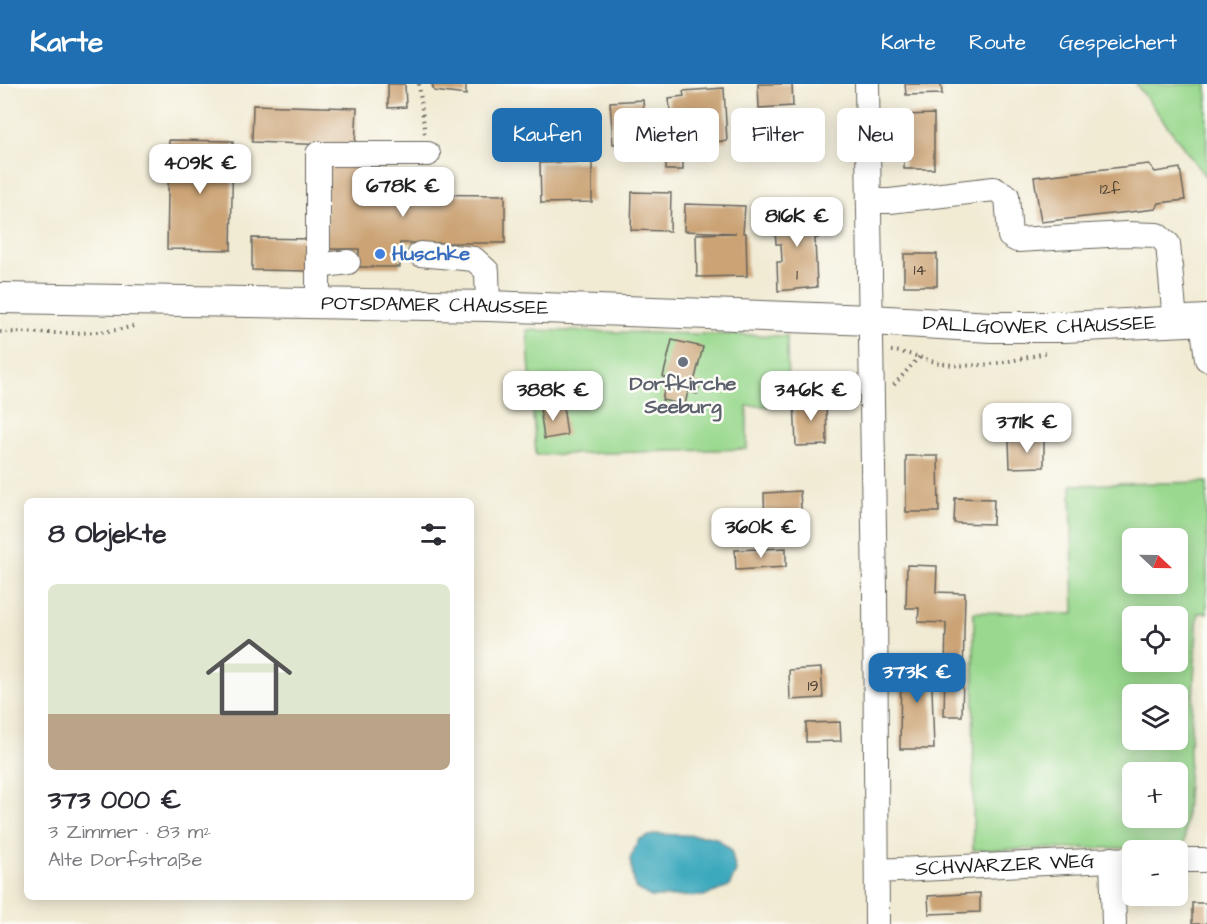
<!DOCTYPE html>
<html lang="de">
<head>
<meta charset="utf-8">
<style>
	body { margin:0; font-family:"Architects Daughter",sans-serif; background:#f7f7f7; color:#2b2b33; height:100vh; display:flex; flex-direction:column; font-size:22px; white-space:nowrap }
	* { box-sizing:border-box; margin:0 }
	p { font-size:20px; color:#7c7c81 }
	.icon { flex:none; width:33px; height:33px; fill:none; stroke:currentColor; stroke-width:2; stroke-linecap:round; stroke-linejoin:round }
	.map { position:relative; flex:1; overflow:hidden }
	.side { position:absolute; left:24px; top:414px; width:450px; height:402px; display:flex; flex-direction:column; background:#fff; border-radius:9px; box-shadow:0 3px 15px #0003 }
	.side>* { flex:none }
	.banner { position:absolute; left:492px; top:24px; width:570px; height:54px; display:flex; gap:12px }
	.needle { width:39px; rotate:112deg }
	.buttons { position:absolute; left:1122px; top:444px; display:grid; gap:12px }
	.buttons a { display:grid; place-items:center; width:66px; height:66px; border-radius:9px; background:#fff; box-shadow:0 3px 15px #0003; font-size:30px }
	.price { position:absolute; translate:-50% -51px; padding:0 14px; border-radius:12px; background:#fff; color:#222; font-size:20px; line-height:39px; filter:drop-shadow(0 2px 3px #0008) }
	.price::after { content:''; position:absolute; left:50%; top:36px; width:18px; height:14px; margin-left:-9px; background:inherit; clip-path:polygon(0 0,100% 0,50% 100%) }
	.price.active { background:#1f6fb2; color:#fff }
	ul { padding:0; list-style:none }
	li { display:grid; align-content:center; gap:12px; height:318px; padding:0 24px }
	li span { display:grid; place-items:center; height:186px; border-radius:9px; color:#555 }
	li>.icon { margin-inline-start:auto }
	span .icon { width:108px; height:108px; fill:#fffc; stroke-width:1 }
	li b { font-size:26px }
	h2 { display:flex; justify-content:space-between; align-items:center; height:72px; padding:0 24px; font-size:26px }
	.tag { padding:0 21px; border-radius:9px; background:#fff; box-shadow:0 3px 15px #0003; font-size:21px; line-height:54px }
	.tag.active { background:#1f6fb2; color:#fff }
	header { display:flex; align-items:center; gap:36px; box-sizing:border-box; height:84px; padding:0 30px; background:#1f6fb2; color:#fff }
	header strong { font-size:28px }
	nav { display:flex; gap:33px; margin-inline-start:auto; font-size:21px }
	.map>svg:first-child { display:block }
</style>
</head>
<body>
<header>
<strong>Karte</strong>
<nav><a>Karte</a><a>Route</a><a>Gespeichert</a></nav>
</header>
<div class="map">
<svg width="1207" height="840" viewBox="0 0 1207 840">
	<rect width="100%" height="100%" fill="#fdfcf7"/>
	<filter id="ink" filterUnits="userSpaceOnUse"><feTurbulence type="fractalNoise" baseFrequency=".0167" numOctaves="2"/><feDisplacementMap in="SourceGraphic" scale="12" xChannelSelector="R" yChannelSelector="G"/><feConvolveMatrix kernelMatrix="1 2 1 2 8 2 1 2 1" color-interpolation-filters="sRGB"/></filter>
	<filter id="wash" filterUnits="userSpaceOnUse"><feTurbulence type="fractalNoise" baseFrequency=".008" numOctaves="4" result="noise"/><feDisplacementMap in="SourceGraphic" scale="24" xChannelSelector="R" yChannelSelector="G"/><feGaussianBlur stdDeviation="1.35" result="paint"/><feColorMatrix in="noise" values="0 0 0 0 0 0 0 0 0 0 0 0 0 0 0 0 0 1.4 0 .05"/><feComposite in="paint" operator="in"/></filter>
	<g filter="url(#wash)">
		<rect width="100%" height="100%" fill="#f1ebd4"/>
		<!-- green -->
		<path fill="#99d88e" stroke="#5a7a55" stroke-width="1.5" fill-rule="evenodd" d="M1136,0H1207V95Z
			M527,246L787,252L788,322H747V365L536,371Z
			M1207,398V529H1198L1184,763L973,766L974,528L1074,530L1071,401ZM1132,454H1178V500H1132ZM1132,532H1178V578H1132ZM1132,610H1178V656H1132ZM1132,688H1178V734H1132Z"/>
		<!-- water -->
		<path fill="#3ea9bd" stroke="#2d626c" stroke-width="1.5" d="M656,750L707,752L716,754L731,766L736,787L729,803L704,812L651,813L635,804L630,775L639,755Z"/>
		<g id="blocks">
			<!-- building -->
			<path fill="#cba374" d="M388,0H405L406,23L388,24Z
				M432,0H466V11L434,7Z
				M758,0H792L793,22L759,24Z
				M905,0H941L942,10L906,11Z
				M724,4L727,57L687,59L686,52L672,53L669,14L684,12L683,7Z
				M643,16L646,57L613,60L610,18Z
				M253,21L357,24L355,62L252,58Z
				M934,30V85H904L905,31Z
				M169,56L233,57L231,166L167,165Z
				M683,66V86H666V67Z
				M327,77L364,78V110L505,111V159H400V183H359V165H326Z
				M592,78V118L541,119L540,79Z
				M1149,80L1155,88L1180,84L1185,116L1159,119L1156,125L1041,138L1034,93Z
				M632,108L671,109L670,147L631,146Z
				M685,120L745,122L743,149H746L747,192L697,193L696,150L736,149L684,147Z
				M813,121L815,149H818V154H815L817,203L778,207L777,178H782L781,160H776L775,145H781L780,122Z
				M252,154L313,155L312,187L252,186Z
				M904,170H937V202H904Z
				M672,256L703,263L694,298L700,299L697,310L688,307L685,321L662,316L667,294L663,293Z
				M826,314L827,361L796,362L794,316Z
				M563,321L567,351L544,355L540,324Z
				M1044,356V383L1010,384L1009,357Z
				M906,372H938L939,428H906Z
				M800,407L802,441L765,442L764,409Z
				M955,414L994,415L993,440L954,439Z
				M786,464V483L736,486L735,466Z
				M907,481L937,482L936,508L965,509L962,632H944L946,539L918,538L919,524H906Z
				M901,574H931L934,665H900Z
				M821,584L823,614L790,616L789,586Z
				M840,638L841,657L806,658V639Z
				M980,809V828L929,830L928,812Z
				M1192,819H1207V840H1192Z"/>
		</g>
	</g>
	<g filter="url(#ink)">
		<use href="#blocks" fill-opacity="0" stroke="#67645c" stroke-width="1.5"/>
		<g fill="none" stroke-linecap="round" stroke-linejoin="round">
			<!-- minor casing -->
			<g stroke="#67645c" stroke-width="26">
				<g id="minor">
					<path d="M867,0L875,508L877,840"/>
					<path d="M869,117H890L994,105L1007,112L1010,152L1017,156L1126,150L1157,151L1168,160L1175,237"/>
					<path d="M420,170L474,175L487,187L488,222"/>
					<path d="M318,182L348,178"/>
					<path d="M318,218V70H428"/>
					<path d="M1202,236L1207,275"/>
					<path d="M1112,775L1114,840"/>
					<path d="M1178,776H1203"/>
					<path id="s1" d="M877,787L1132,775"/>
				</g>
			</g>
			<!-- major casing -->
			<g stroke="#67645c" stroke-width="32">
				<g id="major">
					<path id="s2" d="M0,214L488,222L871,236L991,243H1064L1207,236"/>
				</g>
			</g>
			<!-- path -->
			<path stroke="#67645c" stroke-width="4" stroke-dasharray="1.5 4.5" stroke-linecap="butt" d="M419,0L425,50
				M0,248C37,248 104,253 136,241
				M891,267C910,268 926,277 945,280C979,285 1012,277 1045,269
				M894,301L919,273"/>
			<!-- minor -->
			<use href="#minor" stroke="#fff" stroke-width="24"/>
			<!-- major -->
			<use href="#major" stroke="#fff" stroke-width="30"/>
		</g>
	</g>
	<!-- markers -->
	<circle fill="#3f7fe0" stroke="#fdfcf7" stroke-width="2" cx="380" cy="170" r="6"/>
	<circle fill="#6b7280" stroke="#fdfcf7" stroke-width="2" cx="683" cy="278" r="6"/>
	<g text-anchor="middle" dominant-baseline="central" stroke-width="5" stroke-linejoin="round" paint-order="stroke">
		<!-- number labels -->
		<g font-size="16" fill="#483e32">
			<text x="1110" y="105">12f</text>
			<text x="920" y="186">14</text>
			<text x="797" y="191">1</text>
			<text x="813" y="602">19</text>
		</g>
		<!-- shop labels -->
		<g font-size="20" font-weight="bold" fill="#366cbe" stroke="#fdfcf7" text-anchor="start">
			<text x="392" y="170">Huschke</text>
		</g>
		<!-- street labels -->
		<g font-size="20" fill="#1c1c1c" stroke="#fdfcf7">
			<text stroke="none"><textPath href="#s2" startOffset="435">POTSDAMER CHAUSSEE</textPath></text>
			<text stroke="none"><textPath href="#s2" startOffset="1040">DALLGOWER CHAUSSEE</textPath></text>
			<text stroke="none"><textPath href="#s1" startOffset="128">SCHWARZER WEG</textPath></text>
		</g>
		<!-- worship labels -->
		<g font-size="20" font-weight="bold" fill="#5b616d" stroke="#fdfcf7">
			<text x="683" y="300">Dorfkirche<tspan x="683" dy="23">Seeburg</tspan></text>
		</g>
	</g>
</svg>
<div class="buttons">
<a><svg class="needle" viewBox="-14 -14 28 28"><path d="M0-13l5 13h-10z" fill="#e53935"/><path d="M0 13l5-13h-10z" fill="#7c7c81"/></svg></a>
<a><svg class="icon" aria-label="locate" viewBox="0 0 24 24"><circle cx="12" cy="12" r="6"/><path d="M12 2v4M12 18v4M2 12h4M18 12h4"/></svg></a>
<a><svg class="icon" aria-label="layers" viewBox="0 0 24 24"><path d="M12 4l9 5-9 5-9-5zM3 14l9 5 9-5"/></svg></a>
<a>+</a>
<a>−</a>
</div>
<b class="price" style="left:200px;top:111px">409K €</b>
<b class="price" style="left:403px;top:134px">678K €</b>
<b class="price" style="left:797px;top:164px">816K €</b>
<b class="price" style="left:553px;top:338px">388K €</b>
<b class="price" style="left:811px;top:338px">346K €</b>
<b class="price" style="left:1027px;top:370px">371K €</b>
<b class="price" style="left:761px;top:475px">360K €</b>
<b class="price active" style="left:917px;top:620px">373K €</b>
<div class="banner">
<a class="tag active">Kaufen</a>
<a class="tag">Mieten</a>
<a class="tag">Filter</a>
<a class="tag">Neu</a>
</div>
<section class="side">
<h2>8 Objekte<svg class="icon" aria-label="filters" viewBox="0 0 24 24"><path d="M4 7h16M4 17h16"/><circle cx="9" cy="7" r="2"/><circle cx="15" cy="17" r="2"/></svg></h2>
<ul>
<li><span style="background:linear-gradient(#dfe7d0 70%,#b9a48a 0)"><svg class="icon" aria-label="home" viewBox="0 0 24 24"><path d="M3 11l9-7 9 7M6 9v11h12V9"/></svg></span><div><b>373 000 €</b><p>3 Zimmer · 83 m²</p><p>Alte Dorfstraße</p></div></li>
</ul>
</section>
</div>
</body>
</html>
